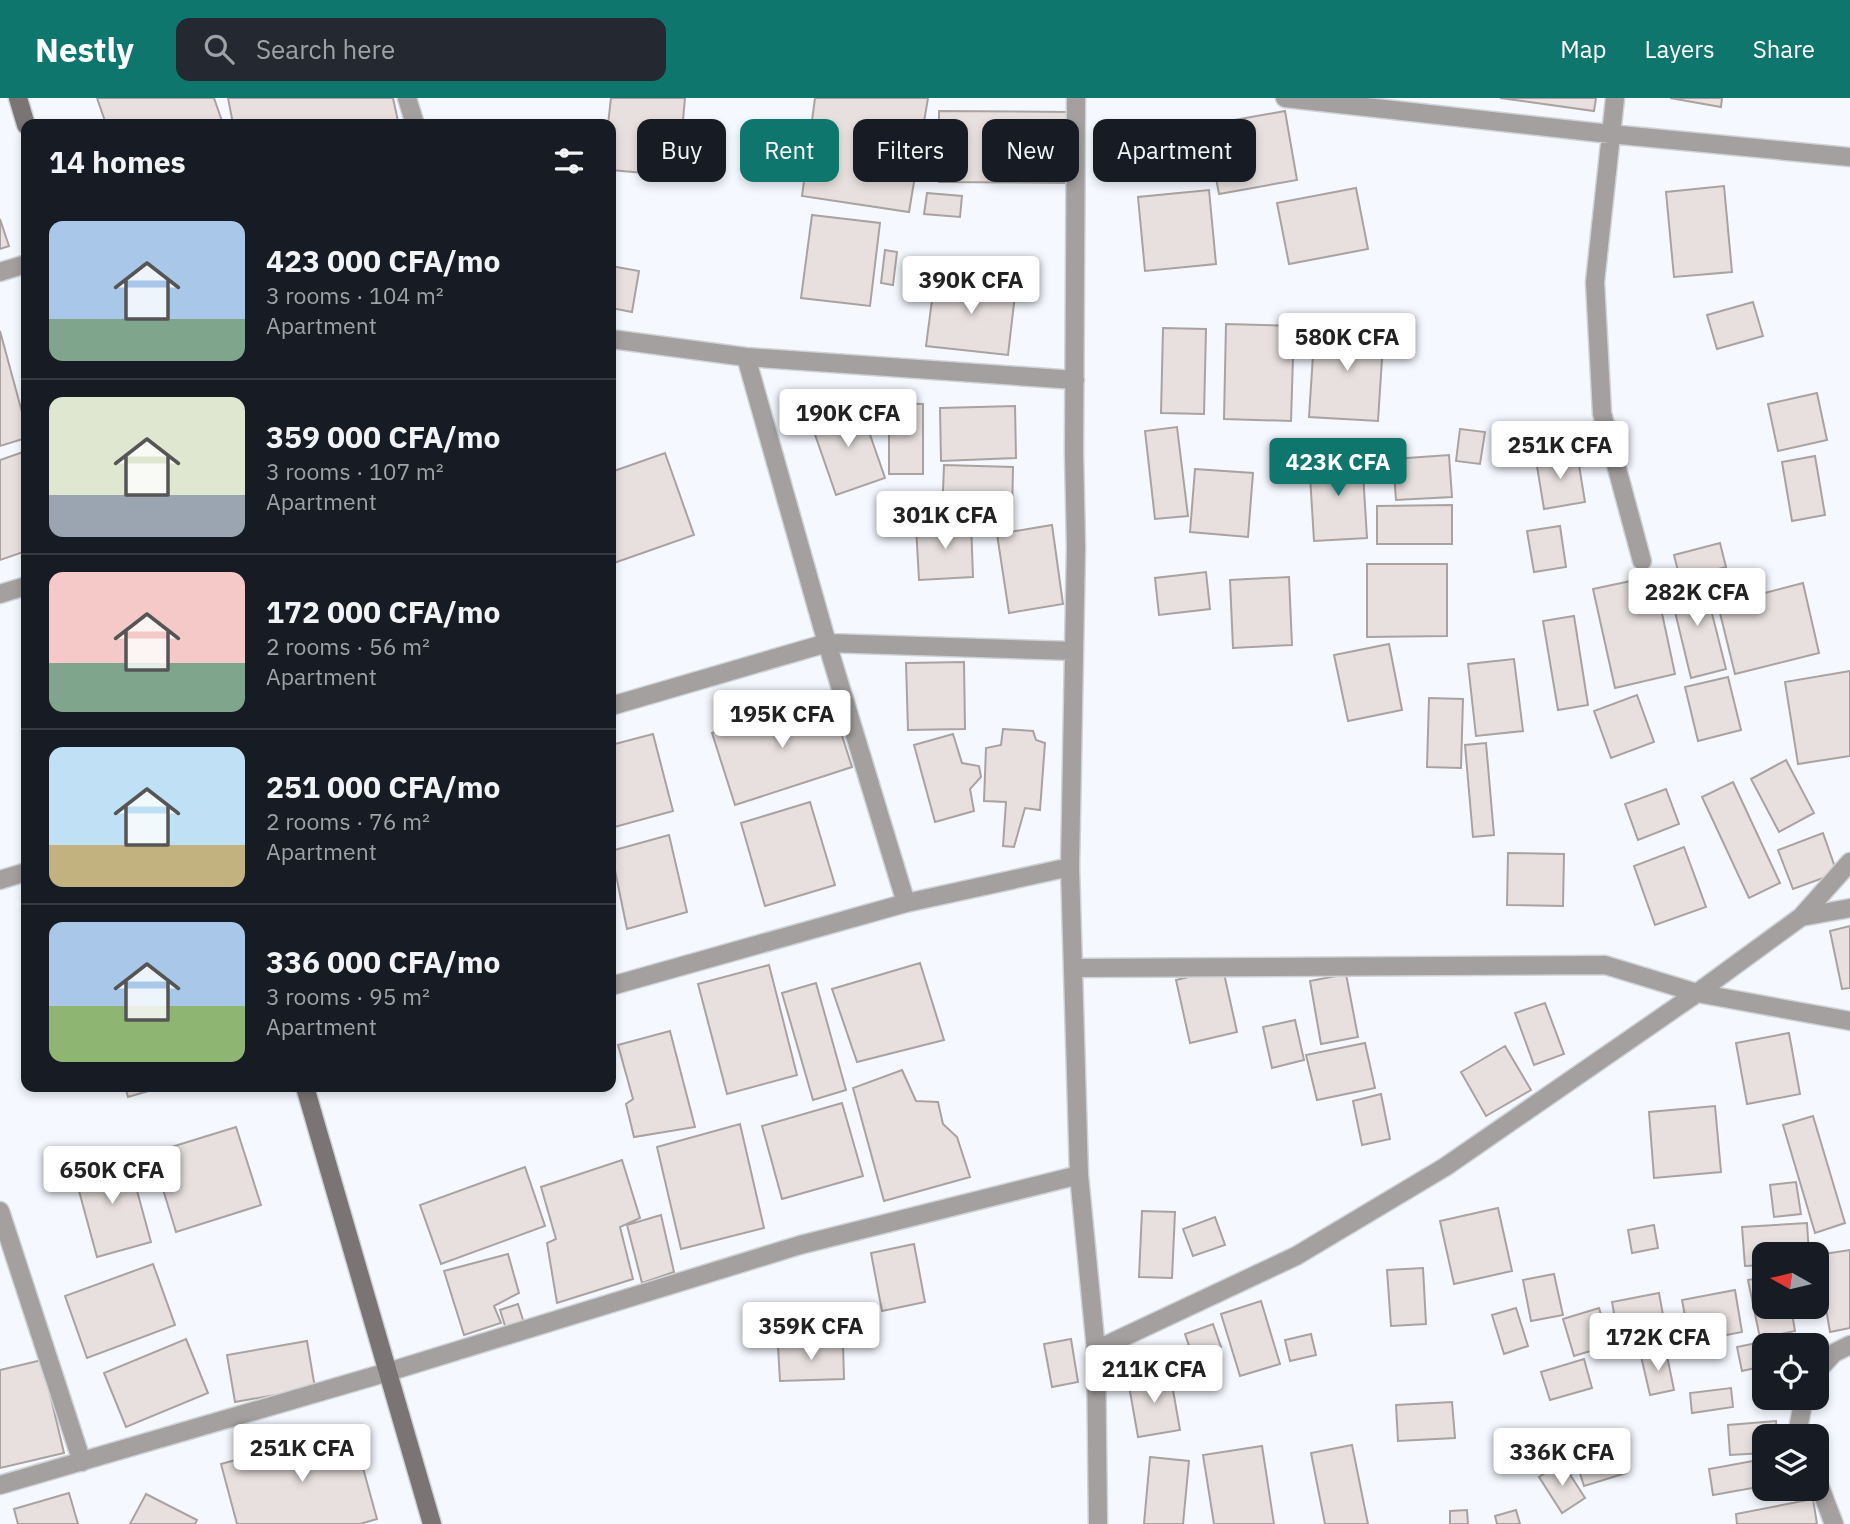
<!DOCTYPE html>
<html lang="en">
<head>
<meta charset="utf-8">
<style>
	body { margin:0; font-family:"IBM Plex Sans",sans-serif; background:#242831; color:#f1f3f6; height:100vh; display:flex; flex-direction:column; font-size:26px; white-space:nowrap }
	* { box-sizing:border-box; margin:0 }
	p { font-size:23px; color:#9ea1a6 }
	.icon { flex:none; width:38px; height:38px; fill:none; stroke:currentColor; stroke-width:2; stroke-linecap:round; stroke-linejoin:round }
	.map { position:relative; flex:1; overflow:hidden }
	.side { position:absolute; left:21px; top:21px; width:595px; height:973px; display:flex; flex-direction:column; background:#171b24; border-radius:14px; box-shadow:0 4px 10px #0003 }
	.side>* { flex:none }
	.hud { position:absolute; left:637px; top:21px; width:665px; height:63px; display:flex; gap:14px }
	.needle { width:46px; rotate:278deg }
	.tools { position:absolute; left:1752px; top:1144px; display:grid; gap:14px }
	.tools a { display:grid; place-items:center; width:77px; height:77px; border-radius:14px; background:#171b24; box-shadow:0 4px 10px #0003; font-size:35px }
	.price { position:absolute; translate:-50% -60px; padding:0 16px; border-radius:7px; background:#fff; color:#222; font-size:23px; line-height:46px; filter:drop-shadow(0 2px 4px #0008) }
	.price::after { content:''; position:absolute; left:50%; top:42px; width:21px; height:16px; margin-left:-10px; background:inherit; clip-path:polygon(0 0,100% 0,50% 100%) }
	.price.active { background:#0f766e; color:#fff }
	ul { padding:0; list-style:none }
	li { display:flex; align-items:center; gap:21px; height:175px; padding:0 28px }
	li+li { border-top:2px solid #363941 }
	li span { display:grid; place-items:center; flex:none; width:196px; height:140px; border-radius:14px; color:#555 }
	li>.icon { margin-inline-start:auto }
	span .icon { width:84px; height:84px; fill:#fffc; stroke-width:1 }
	li b { font-size:30px }
	h2 { display:flex; justify-content:space-between; align-items:center; height:84px; padding:0 28px; font-size:30px }
	.chip { padding:0 24px; border-radius:14px; background:#171b24; box-shadow:0 4px 10px #0003; font-size:24px; line-height:63px }
	.chip.active { background:#0f766e; color:#fff }
	header { display:flex; align-items:center; gap:42px; box-sizing:border-box; height:98px; padding:0 35px; background:#0f766e; color:#fff }
	header strong { font-size:33px }
	nav { display:flex; gap:38px; margin-inline-start:auto; font-size:24px }
	.search { width:490px; height:63px; background:#242831; display:flex; align-items:center; gap:18px; box-sizing:border-box; padding:0 24px; border-radius:14px; color:#9ea1a6; font-size:26px }
	.map>svg:first-child { display:block }
</style>
</head>
<body>
<header>
<strong>Nestly</strong>
<div class="search"><svg class="icon" aria-label="search" viewBox="0 0 24 24"><circle cx="10" cy="10" r="6"/><path d="M15 15l6 6"/></svg>Search here</div>
<nav><a>Map</a><a>Layers</a><a>Share</a></nav>
</header>
<div class="map">
<svg width="1850" height="1426" viewBox="0 0 1850 1426">
	<rect width="100%" height="100%" fill="#f5f9ff"/>
	<!-- building -->
	<path fill="#e7e0df" stroke="#a9a2a1" stroke-width="2" d="M97,0H214L223,26H106Z
		M228,0H393L398,23L383,26H233Z
		M611,0H685L678,78L611,72V26H608Z
		M815,0H928L909,114L802,98Z
		M1500,0H1596L1594,13Z
		M1670,0H1722L1721,9Z
		M939,13L1071,14L1070,85L939,84Z
		M1285,13L1297,82L1219,96L1206,27Z
		M1724,88L1732,174L1674,179L1666,94Z
		M1356,90L1368,151L1289,166L1277,105Z
		M1209,92L1216,166L1145,173L1138,99Z
		M927,95L962,98L960,119L924,116Z
		M812,117L880,125L870,208L801,200Z
		M0,121L9,148L0,151Z
		M885,152L897,154L893,187L881,185Z
		M611,168L639,173L632,214L611,210Z
		M935,179L1016,188L1008,257L926,248Z
		M1753,204L1763,238L1717,251L1707,217Z
		M1226,226L1294,228L1291,323L1224,321Z
		M1315,226L1384,230L1378,323L1309,319Z
		M1163,230L1206,231L1204,316L1161,315Z
		M0,233L26,329V340L0,348Z
		M1817,295L1827,342L1778,353L1768,306Z
		M859,305L885,380L836,397L810,322Z
		M889,305L923,306V376H889Z
		M1015,308L1016,360L941,363L940,310Z
		M1177,329L1188,418L1155,421L1145,333Z
		M1460,331L1485,334L1480,366L1456,363Z
		M26,353V453L0,462V362Z
		M665,355L694,437L611,466V374Z
		M1577,355L1585,404L1544,411L1536,362Z
		M1449,357L1452,399L1396,402L1393,361Z
		M1362,358L1367,440L1314,443L1309,361Z
		M1815,358L1825,417L1792,423L1782,364Z
		M944,367L1013,369L1012,420L942,419Z
		M1195,371L1253,375L1248,439L1190,434Z
		M1452,407V446H1377V408Z
		M971,424L973,479L919,482L916,428Z
		M1052,427L1063,506L1009,515L997,436Z
		M1560,428L1566,469L1534,474L1527,433Z
		M1720,445L1726,469L1680,481L1674,457Z
		M1367,466H1447V538L1367,539Z
		M1206,474L1210,511L1159,517L1155,480Z
		M1654,478L1675,576L1615,590L1593,491Z
		M1289,479L1292,547L1233,550L1230,482Z
		M1703,480L1726,571L1691,580L1669,489Z
		M1803,485L1819,555L1735,576L1718,507Z
		M1574,518L1588,607L1558,612L1543,523Z
		M1389,546L1402,612L1348,623L1334,557Z
		M1514,561L1523,633L1476,638L1468,566Z
		M964,564L965,631L908,632L906,565Z
		M1850,573V658L1798,666L1785,584Z
		M1728,579L1741,632L1698,643L1685,589Z
		M829,597L852,669L735,707L712,635Z
		M1637,597L1654,644L1611,660L1594,613Z
		M1429,600L1463,601L1461,670L1427,669Z
		M1003,631L1033,633L1036,642L1045,645L1040,712L1025,710L1014,749L1003,748L1006,704L984,703L986,650L1001,647Z
		M653,636L673,713L611,730V647Z
		M953,636L962,665L979,668L981,679L970,691L974,713L935,724L914,647Z
		M1486,645L1494,737L1473,739L1465,647Z
		M1786,662L1814,715L1779,734L1751,681Z
		M1733,684L1780,785L1749,800L1702,699Z
		M1666,691L1679,726L1638,742L1625,706Z
		M810,704L835,787L765,808L741,725Z
		M1823,735L1837,775L1793,791L1778,752Z
		M669,737L687,814L627,831L611,753Z
		M1684,749L1706,809L1655,827L1634,768Z
		M1508,755L1564,756L1563,808L1507,807Z
		M1850,828V890L1842,891L1830,833Z
		M920,865L944,942L857,964L832,891Z
		M769,867L797,977L727,996L698,886Z
		M1223,871L1237,934L1190,945L1176,882Z
		M1346,876L1358,939L1321,946L1310,883Z
		M816,885L846,992L813,1002L782,895Z
		M1545,905L1564,956L1534,967L1515,915Z
		M1295,922L1304,962L1272,970L1263,929Z
		M670,933L695,1029L634,1039L626,1006L633,1001L618,947Z
		M1789,935L1800,996L1747,1006L1736,945Z
		M1365,945L1375,990L1317,1002L1306,957Z
		M1505,948L1531,992L1486,1018L1461,974Z
		M902,972L916,1003L938,1004L943,1026L957,1039L970,1079L884,1103L853,990Z
		M125,989H162L128,999Z
		M1381,996L1390,1041L1362,1047L1353,1003Z
		M842,1005L863,1078L782,1101L762,1028Z
		M1715,1008L1721,1074L1654,1080L1649,1014Z
		M1813,1018L1845,1125L1815,1135L1783,1027Z
		M740,1026L764,1130L681,1151L657,1049Z
		M236,1029L261,1107L176,1134L152,1055Z
		M127,1056L151,1144L97,1159L73,1071Z
		M622,1062L640,1120L620,1129L633,1181L557,1205L547,1145L556,1141L541,1089Z
		M525,1069L545,1128L441,1166L420,1107Z
		M1796,1084L1801,1116L1774,1119L1770,1087Z
		M1498,1110L1512,1173L1454,1186L1440,1123Z
		M1142,1113L1175,1114L1172,1180L1139,1179Z
		M661,1117L674,1174L642,1185L627,1127Z
		M1215,1119L1225,1147L1193,1158L1183,1131Z
		M1807,1125L1809,1157H1764V1167L1745,1168L1742,1129Z
		M1654,1127L1658,1150L1632,1155L1628,1132Z
		M914,1146L925,1204L882,1213L871,1155Z
		M1850,1152V1230L1830,1234L1817,1157Z
		M508,1156L519,1195L494,1208L501,1225L464,1237L444,1173Z
		M153,1166L175,1227L87,1260L65,1198Z
		M1423,1170L1426,1226L1391,1228L1387,1172Z
		M1554,1176L1563,1217L1531,1223L1523,1182Z
		M1764,1179V1209H1791L1795,1233L1760,1240L1748,1182Z
		M1735,1192L1742,1234L1690,1244L1682,1202Z
		M1659,1195L1665,1228L1618,1237L1612,1204Z
		M1261,1203L1280,1266L1240,1278L1221,1216Z
		M518,1206L524,1225L506,1231L500,1212Z
		M1516,1210L1528,1248L1504,1256L1492,1217Z
		M1599,1210L1610,1247L1574,1258L1563,1221Z
		M1213,1226L1221,1249L1193,1259L1185,1236Z
		M1311,1236L1316,1257L1290,1263L1285,1242Z
		M186,1241L208,1295L126,1329L104,1275Z
		M1071,1241L1078,1284L1052,1289L1044,1246Z
		M307,1243L315,1290L235,1304L227,1257Z
		M1767,1243L1768,1248H1764V1268L1742,1273L1737,1249Z
		M843,1245L844,1281L780,1283L778,1248Z
		M1666,1253L1674,1292L1650,1297L1641,1258Z
		M1584,1261L1592,1290L1550,1302L1541,1274Z
		M42,1262L64,1355L0,1370V1272Z
		M1170,1275L1180,1332L1138,1339L1128,1282Z
		M1731,1290L1733,1309L1692,1315L1690,1295Z
		M1452,1304L1455,1340L1398,1343L1396,1307Z
		M1776,1323L1777,1339H1764V1355L1730,1357L1728,1327Z
		M352,1330L377,1421L360,1426H237L221,1366Z
		M1352,1347L1368,1426H1325L1311,1355Z
		M1262,1348L1274,1426H1214L1203,1357Z
		M1618,1350L1626,1375L1584,1388L1576,1363Z
		M1150,1359L1189,1363L1183,1426H1144Z
		M1764,1361V1388L1713,1397L1709,1371Z
		M1562,1364L1585,1400L1562,1415L1539,1379Z
		M69,1395L78,1426H18L14,1411Z
		M146,1396L197,1422L195,1426H130Z
		M1813,1401L1817,1426H1737L1736,1416Z
		M1467,1412L1468,1426H1450V1413Z
		M1516,1412L1520,1426H1497L1495,1418Z"/>
	<g fill="none" stroke-linecap="round" stroke-linejoin="round">
		<!-- street casing -->
		<g stroke="#cfd3d8" stroke-width="21">
			<path id="street" d="M407,0L415,26
				M1076,0L1074,354L1076,449L1070,769L1079,1077L1096,1252L1098,1426
				M1285,0L1610,36L1850,59
				M1615,0L1595,184L1602,315L1642,463
				M0,174L26,166
				M611,241L746,259L1075,282
				M746,259L827,545L906,805
				M0,496L26,488
				M611,608L827,545L1073,553
				M0,782L26,774
				M1801,819L1850,810
				M1073,870L1605,867L1697,895L1850,923
				M611,888L906,805L1070,769
				M0,1113L82,1364
				M1096,1252L1296,1158L1445,1069L1697,895L1801,819L1850,764
				M1816,1274L1834,1255L1850,1247
				M1801,1339L1798,1331L1804,1300
				M1816,1379L1834,1426
				M0,1387L388,1274L800,1147L1079,1077"/>
		</g>
		<!-- secondary casing -->
		<g stroke="#cfd3d8" stroke-width="21">
			<path id="secondary" d="M18,0L26,27
				M305,989L432,1426"/>
		</g>
		<!-- street -->
		<use href="#street" stroke="#a3a09f" stroke-width="18"/>
		<!-- secondary -->
		<use href="#secondary" stroke="#7a7574" stroke-width="18"/>
	</g>
</svg>
<div class="tools">
<a><svg class="needle" viewBox="-14 -14 28 28"><path d="M0-13l5 13h-10z" fill="#e53935"/><path d="M0 13l5-13h-10z" fill="#9ea1a6"/></svg></a>
<a><svg class="icon" aria-label="locate" viewBox="0 0 24 24"><circle cx="12" cy="12" r="6"/><path d="M12 2v4M12 18v4M2 12h4M18 12h4"/></svg></a>
<a><svg class="icon" aria-label="layers" viewBox="0 0 24 24"><path d="M12 4l9 5-9 5-9-5zM3 14l9 5 9-5"/></svg></a>
</div>
<b class="price" style="left:971px;top:218px">390K CFA</b>
<b class="price" style="left:1347px;top:275px">580K CFA</b>
<b class="price" style="left:848px;top:351px">190K CFA</b>
<b class="price" style="left:1560px;top:383px">251K CFA</b>
<b class="price active" style="left:1338px;top:400px">423K CFA</b>
<b class="price" style="left:945px;top:453px">301K CFA</b>
<b class="price" style="left:1697px;top:530px">282K CFA</b>
<b class="price" style="left:782px;top:652px">195K CFA</b>
<b class="price" style="left:112px;top:1108px">650K CFA</b>
<b class="price" style="left:811px;top:1264px">359K CFA</b>
<b class="price" style="left:1658px;top:1275px">172K CFA</b>
<b class="price" style="left:1154px;top:1307px">211K CFA</b>
<b class="price" style="left:302px;top:1386px">251K CFA</b>
<b class="price" style="left:1562px;top:1390px">336K CFA</b>
<div class="hud">
<a class="chip">Buy</a>
<a class="chip active">Rent</a>
<a class="chip">Filters</a>
<a class="chip">New</a>
<a class="chip">Apartment</a>
</div>
<section class="side">
<h2>14 homes<svg class="icon" aria-label="filters" viewBox="0 0 24 24"><path d="M4 7h16M4 17h16"/><circle cx="9" cy="7" r="2"/><circle cx="15" cy="17" r="2"/></svg></h2>
<ul>
<li><span style="background:linear-gradient(#a9c7e8 70%,#7fa58c 0)"><svg class="icon" aria-label="home" viewBox="0 0 24 24"><path d="M3 11l9-7 9 7M6 9v11h12V9"/></svg></span><div><b>423 000 CFA/mo</b><p>3 rooms · 104 m²</p><p>Apartment</p></div></li>
<li><span style="background:linear-gradient(#dfe7d0 70%,#9aa5b1 0)"><svg class="icon" aria-label="home" viewBox="0 0 24 24"><path d="M3 11l9-7 9 7M6 9v11h12V9"/></svg></span><div><b>359 000 CFA/mo</b><p>3 rooms · 107 m²</p><p>Apartment</p></div></li>
<li><span style="background:linear-gradient(#f6c9c9 65%,#7fa58c 0)"><svg class="icon" aria-label="home" viewBox="0 0 24 24"><path d="M3 11l9-7 9 7M6 9v11h12V9"/></svg></span><div><b>172 000 CFA/mo</b><p>2 rooms · 56 m²</p><p>Apartment</p></div></li>
<li><span style="background:linear-gradient(#bfe0f5 70%,#c2b280 0)"><svg class="icon" aria-label="home" viewBox="0 0 24 24"><path d="M3 11l9-7 9 7M6 9v11h12V9"/></svg></span><div><b>251 000 CFA/mo</b><p>2 rooms · 76 m²</p><p>Apartment</p></div></li>
<li><span style="background:linear-gradient(#a9c7e8 60%,#8fb573 0)"><svg class="icon" aria-label="home" viewBox="0 0 24 24"><path d="M3 11l9-7 9 7M6 9v11h12V9"/></svg></span><div><b>336 000 CFA/mo</b><p>3 rooms · 95 m²</p><p>Apartment</p></div></li>
</ul>
</section>
</div>
</body>
</html>
